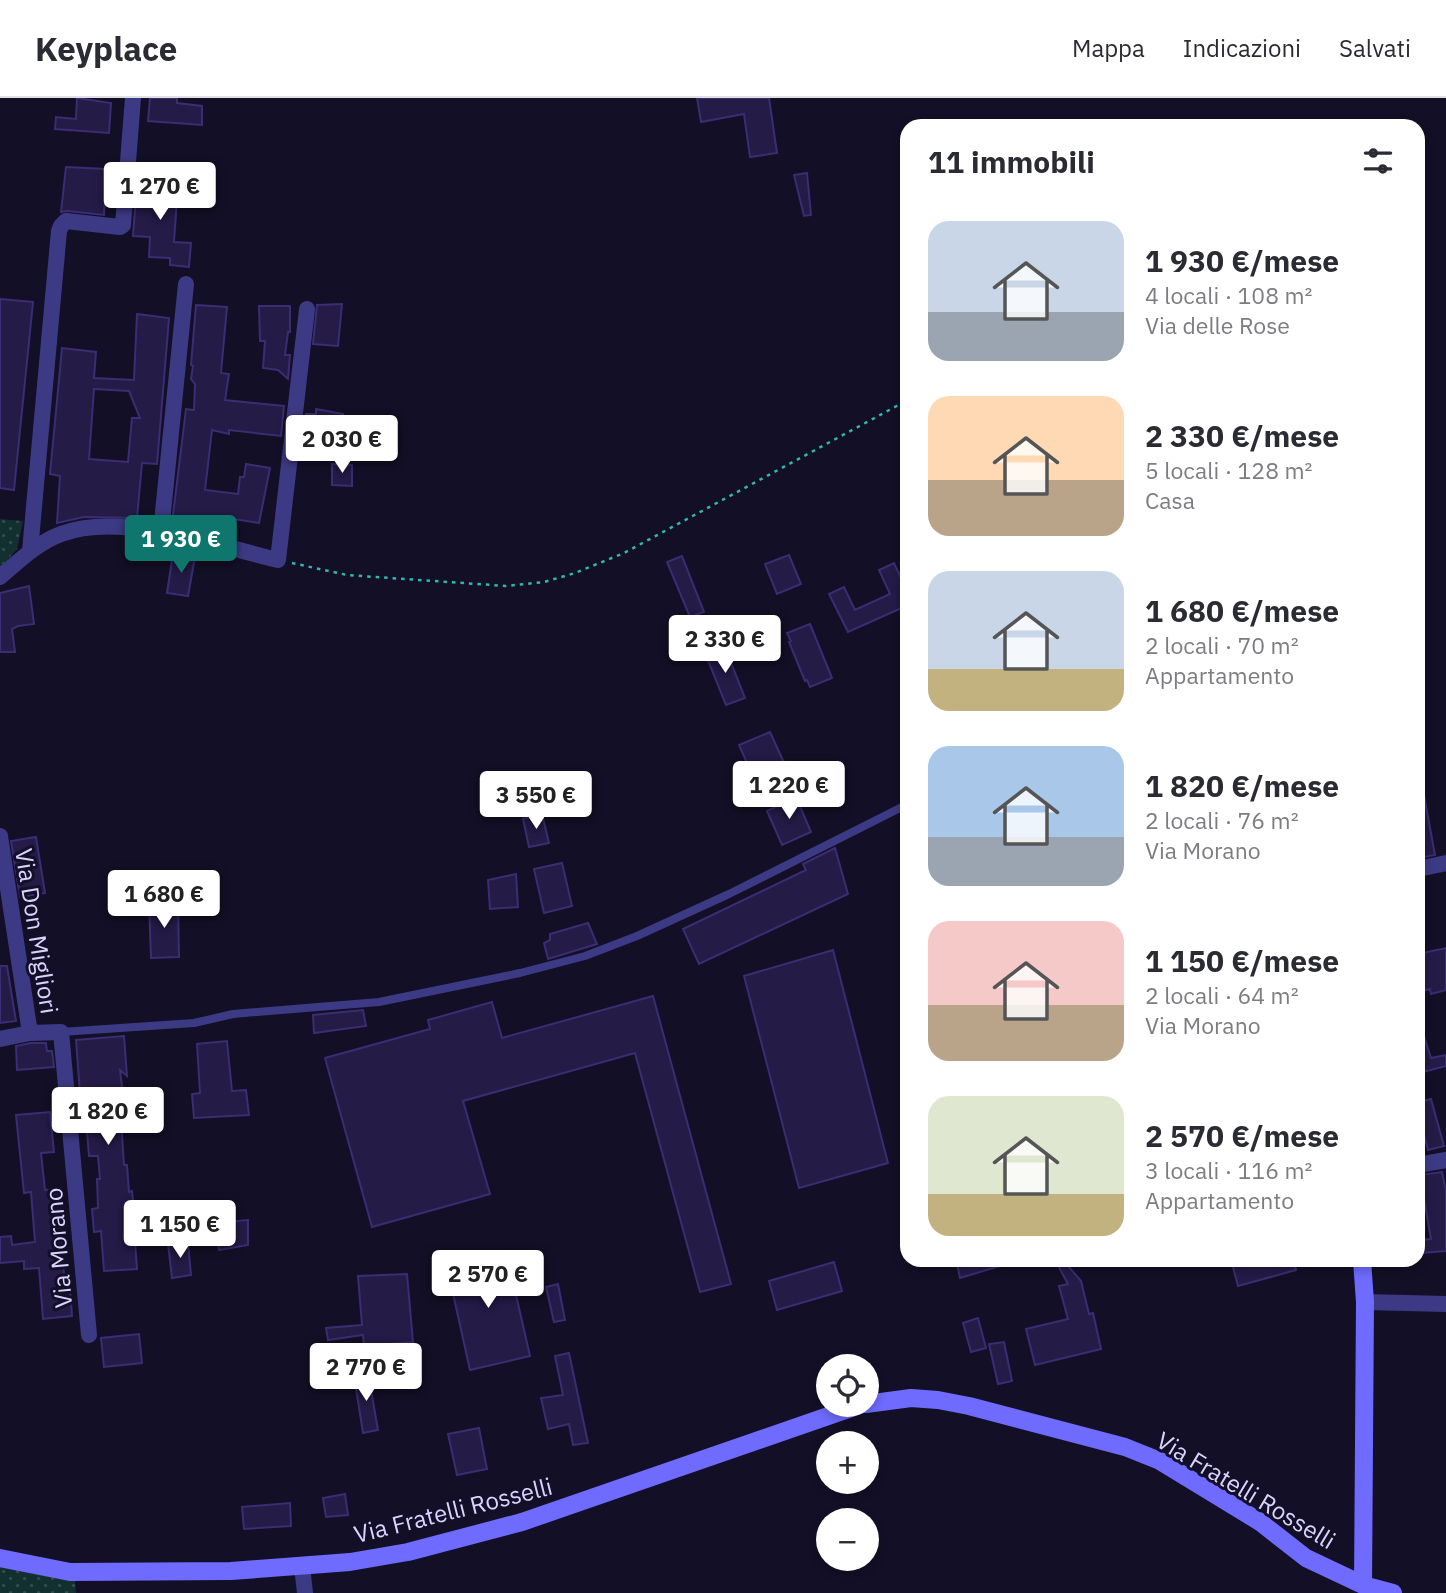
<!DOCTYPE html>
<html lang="it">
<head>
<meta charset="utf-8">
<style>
	body { margin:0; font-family:"IBM Plex Sans",sans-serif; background:#f7f7f7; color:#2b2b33; height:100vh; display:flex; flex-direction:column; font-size:26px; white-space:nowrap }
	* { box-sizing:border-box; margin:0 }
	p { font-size:23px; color:#7c7c81 }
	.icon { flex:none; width:38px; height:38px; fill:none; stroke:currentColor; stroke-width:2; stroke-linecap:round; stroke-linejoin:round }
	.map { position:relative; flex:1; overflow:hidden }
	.sheet { position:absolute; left:900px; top:21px; width:525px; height:1148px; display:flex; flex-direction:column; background:#fff; border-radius:21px; box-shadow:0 4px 10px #0003 }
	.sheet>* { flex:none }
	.controls { position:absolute; left:816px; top:1256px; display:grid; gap:14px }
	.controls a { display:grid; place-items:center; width:63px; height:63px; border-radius:50%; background:#fff; box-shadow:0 4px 10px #0003; font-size:35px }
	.price { position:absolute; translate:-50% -60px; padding:0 16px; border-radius:7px; background:#fff; color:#222; font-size:23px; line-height:46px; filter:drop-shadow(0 2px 4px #0008) }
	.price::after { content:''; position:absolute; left:50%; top:42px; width:21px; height:16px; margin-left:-10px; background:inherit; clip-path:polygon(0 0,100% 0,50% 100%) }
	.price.current { background:#0f766e; color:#fff }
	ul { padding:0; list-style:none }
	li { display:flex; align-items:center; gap:21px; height:175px; padding:0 28px }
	li span { display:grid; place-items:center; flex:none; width:196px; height:140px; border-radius:21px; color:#555 }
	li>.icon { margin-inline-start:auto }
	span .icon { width:84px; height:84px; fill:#fffc; stroke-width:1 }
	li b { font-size:30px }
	h2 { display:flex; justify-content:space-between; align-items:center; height:84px; padding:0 28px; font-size:30px }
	header { display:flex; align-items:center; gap:42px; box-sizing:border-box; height:98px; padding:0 35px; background:#fff; border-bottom:2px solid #e1e1e2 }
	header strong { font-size:33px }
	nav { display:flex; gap:38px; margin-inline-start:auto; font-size:24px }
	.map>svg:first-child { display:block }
</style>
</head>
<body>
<header>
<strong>Keyplace</strong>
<nav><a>Mappa</a><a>Indicazioni</a><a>Salvati</a></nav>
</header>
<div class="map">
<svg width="1446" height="1495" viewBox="0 0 1446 1495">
	<defs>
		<pattern id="grass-dots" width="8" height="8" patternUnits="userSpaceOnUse" patternTransform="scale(1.75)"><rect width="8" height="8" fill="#12302f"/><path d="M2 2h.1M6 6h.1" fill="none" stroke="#344d4e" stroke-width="1.8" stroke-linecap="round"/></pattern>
	</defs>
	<rect width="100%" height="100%" fill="#130f26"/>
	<!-- grass -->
	<path fill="url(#grass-dots)" d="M0,421L23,423L17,451L0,470Z
		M0,1466L75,1483L76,1495H0Z"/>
	<!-- building -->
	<path fill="#241b47" stroke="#3b2d73" stroke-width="2" fill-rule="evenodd" d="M77,0L111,5L109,35L55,31L56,19L76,21Z
		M150,0H177V5L202,8V27L148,23Z
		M697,0H769L777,55L750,59L744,16L701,24Z
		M66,69L106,71L104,117L67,113L61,114Z
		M807,75L811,117L804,118L794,77Z
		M137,84L178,87L174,144L191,145L189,169L170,167V160L149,159L150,139L133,138Z
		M0,201L33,204L14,392L0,390Z
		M342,206L338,248L313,246L317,207Z
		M196,207L227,209L221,275L229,276L225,302L284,308L281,338L229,332V336L212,332L205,392L238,396L240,379H244L246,366L270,370L259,425L214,418L211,434L172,425L186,311L194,312L195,286L191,281L193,268L191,267Z
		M259,208H290V234H288L285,257H290L288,281L278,272L263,270L265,243H260Z
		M137,216L169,220L157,366L142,365L137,420L84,419L57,425L60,378L50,376L62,250L96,254L94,280L134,282ZM94,291L129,293L140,320H132L128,364L89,361Z
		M316,311L343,316L341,329L337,328L336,339L327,338V342L312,340L315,321L306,319V316H316Z
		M332,366L352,367V388L332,387Z
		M173,455L195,459L188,498L167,495Z
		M789,457L801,486L777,496L765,466Z
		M682,458L704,514L690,519L667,464Z
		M894,465L906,491V508L848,534L829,496L844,489L855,512L890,496L879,472Z
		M29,488L34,526L18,528L12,531L15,554H0V495Z
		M810,526L832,580L810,589L807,582L805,583L789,544L791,543L787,535Z
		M724,547L745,600L726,607L705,555Z
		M770,634L791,680L759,692L739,647Z
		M1424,697L1435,757L1418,760V698Z
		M796,699L811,734L782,747L767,713Z
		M542,716L549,745L529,749L523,721Z
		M36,739L45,795L20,799L11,743Z
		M835,750L848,796L699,866L683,831L806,772L803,766Z
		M562,765L572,808L544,815L534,771Z
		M516,776L518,809L490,811L488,782Z
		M149,804H178L179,859L151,860Z
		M588,825L597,846L548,861L544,845L550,842V836Z
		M1446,850V892L1431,896L1430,891L1418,894V856Z
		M833,852L888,1065L799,1090L744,878Z
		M0,868H7L16,923L0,925Z
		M653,898L731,1186L700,1194L635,955L463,1003L490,1096L372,1129L325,960L430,931L428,922L492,904L502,940Z
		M363,912L366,928L314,935L313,917Z
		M1418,926H1420L1431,960L1446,957V968L1423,974L1421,964H1418Z
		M124,938L127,978L120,972L124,1006H120L124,1067H127L129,1094L132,1093L136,1129H134L137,1171L104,1173L101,1133L94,1134L92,1111L98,1110L97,1081H100L98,1058H89L85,1009H81L76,942Z
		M227,943L232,993L246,992L249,1017L194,1020L192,996L200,995L197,946Z
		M31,945H46L47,953H52L54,969L17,972L16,948Z
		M1431,1001L1444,1048L1428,1052L1418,1014V1004Z
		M50,1014L54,1054L41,1055L45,1092L58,1091L64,1177H69L72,1218L43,1221L39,1170L24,1171V1163L0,1165V1139L11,1138L12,1147L35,1144L31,1094L24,1095L16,1017Z
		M1442,1074L1446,1093V1153L1422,1155L1420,1142L1431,1141L1420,1077Z
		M248,1122V1147L219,1152L215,1125Z
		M188,1145L191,1177L172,1180L168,1146Z
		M506,1153L530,1258L470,1272L446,1164Z
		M972,1162H1010V1165L960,1180L957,1166Z
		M1055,1162H1063L1081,1183L1089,1216L1093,1215L1101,1251L1035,1267L1026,1231L1068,1221L1059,1188L1068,1186Z
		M1231,1162H1293L1296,1172L1238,1188Z
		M834,1164L842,1193L777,1212L769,1183Z
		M407,1176L413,1244L364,1248L363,1237L328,1242L326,1230L362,1227L358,1178Z
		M558,1186L565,1222L554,1224L546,1189Z
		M978,1220L986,1250L971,1254L963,1225Z
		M139,1236L142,1265L104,1269L101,1240Z
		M1004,1244L1012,1283L998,1286L989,1246Z
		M569,1255L588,1345L573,1347L569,1326L548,1331L541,1300L563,1297L555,1258Z
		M368,1275L378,1332L363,1335L354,1278Z
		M479,1330L487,1371L457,1377L448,1336Z
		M345,1396L348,1417L326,1419L323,1400Z
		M290,1405L291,1428L244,1431L242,1409Z"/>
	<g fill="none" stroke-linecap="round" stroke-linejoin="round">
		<!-- path -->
		<path stroke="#2fb8b0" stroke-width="2.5" stroke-dasharray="3.5 5" stroke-linecap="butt" d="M292,465L347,477L506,488L544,484L575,475L624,455L906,303"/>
		<!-- lane -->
		<path stroke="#3d3a85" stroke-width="8" d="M61,934L194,925L233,916L379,904L520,875L585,858L637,838L729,796L906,707"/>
		<!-- street -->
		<path stroke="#3d3a85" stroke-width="16" d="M161,434L186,186
			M30,453L59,133L61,128L66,123L120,129L123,127L133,0
			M0,479C19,463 37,445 61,436C120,413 218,448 278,462L307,211
			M0,738L30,935
			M1418,771L1446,765
			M0,941L30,935L61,934L89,1237
			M1418,1067L1446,1062
			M1365,1204L1446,1206
			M302,1468L305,1495"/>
		<!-- secondary -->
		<path stroke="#6f6bff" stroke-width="18" d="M1362,1162L1365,1204L1363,1487
			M866,1306L911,1300L938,1302L969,1308L1125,1349L1160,1363L1260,1424L1306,1460L1363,1487L1393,1495
			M0,1460L70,1474L231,1473L350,1464L408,1454L522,1424L860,1307"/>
	</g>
	<g text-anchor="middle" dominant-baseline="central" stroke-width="6" stroke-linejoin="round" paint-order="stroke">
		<!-- street labels -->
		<g font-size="24" fill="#d9d4ff" stroke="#130f26">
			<text transform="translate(37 833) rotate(81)">Via Don Migliori</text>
			<text transform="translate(58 1150) rotate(-95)">Via Morano</text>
			<text transform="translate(1246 1392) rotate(31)">Via Fratelli Rosselli</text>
			<text transform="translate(453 1412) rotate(-14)">Via Fratelli Rosselli</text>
		</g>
	</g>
</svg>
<div class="controls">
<a><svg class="icon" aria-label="locate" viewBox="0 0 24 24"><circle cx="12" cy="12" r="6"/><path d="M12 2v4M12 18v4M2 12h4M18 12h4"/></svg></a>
<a>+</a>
<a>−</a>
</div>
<b class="price" style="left:160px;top:124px">1 270 €</b>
<b class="price" style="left:342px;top:377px">2 030 €</b>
<b class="price current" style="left:181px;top:477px">1 930 €</b>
<b class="price" style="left:725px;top:577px">2 330 €</b>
<b class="price" style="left:789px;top:723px">1 220 €</b>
<b class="price" style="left:536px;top:733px">3 550 €</b>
<b class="price" style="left:164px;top:832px">1 680 €</b>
<b class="price" style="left:108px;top:1049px">1 820 €</b>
<b class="price" style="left:180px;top:1162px">1 150 €</b>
<b class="price" style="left:488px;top:1212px">2 570 €</b>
<b class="price" style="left:366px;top:1305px">2 770 €</b>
<section class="sheet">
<h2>11 immobili<svg class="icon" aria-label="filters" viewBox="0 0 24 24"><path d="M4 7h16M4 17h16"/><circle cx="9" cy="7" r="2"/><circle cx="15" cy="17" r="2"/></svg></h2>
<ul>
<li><span style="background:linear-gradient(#c9d6e8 65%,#9aa5b1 0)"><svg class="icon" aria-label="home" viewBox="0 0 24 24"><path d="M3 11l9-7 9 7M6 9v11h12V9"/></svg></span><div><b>1 930 €/mese</b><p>4 locali · 108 m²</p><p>Via delle Rose</p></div></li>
<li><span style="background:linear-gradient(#ffd9b3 60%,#b9a48a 0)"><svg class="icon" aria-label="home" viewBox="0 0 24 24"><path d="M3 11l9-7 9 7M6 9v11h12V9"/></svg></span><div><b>2 330 €/mese</b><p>5 locali · 128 m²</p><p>Casa</p></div></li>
<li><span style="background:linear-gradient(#c9d6e8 70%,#c2b280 0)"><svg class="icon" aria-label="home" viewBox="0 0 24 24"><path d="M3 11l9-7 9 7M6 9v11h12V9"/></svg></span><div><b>1 680 €/mese</b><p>2 locali · 70 m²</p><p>Appartamento</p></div></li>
<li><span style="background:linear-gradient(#a9c7e8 65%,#9aa5b1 0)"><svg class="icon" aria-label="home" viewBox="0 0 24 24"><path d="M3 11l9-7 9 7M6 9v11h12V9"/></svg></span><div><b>1 820 €/mese</b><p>2 locali · 76 m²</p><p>Via Morano</p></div></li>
<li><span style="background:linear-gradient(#f6c9c9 60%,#b9a48a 0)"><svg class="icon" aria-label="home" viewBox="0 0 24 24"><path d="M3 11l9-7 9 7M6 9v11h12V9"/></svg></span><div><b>1 150 €/mese</b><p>2 locali · 64 m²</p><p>Via Morano</p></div></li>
<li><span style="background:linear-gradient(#dfe7d0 70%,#c2b280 0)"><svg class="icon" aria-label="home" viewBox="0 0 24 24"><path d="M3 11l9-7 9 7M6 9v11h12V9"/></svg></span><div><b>2 570 €/mese</b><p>3 locali · 116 m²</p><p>Appartamento</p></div></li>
</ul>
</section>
</div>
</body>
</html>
